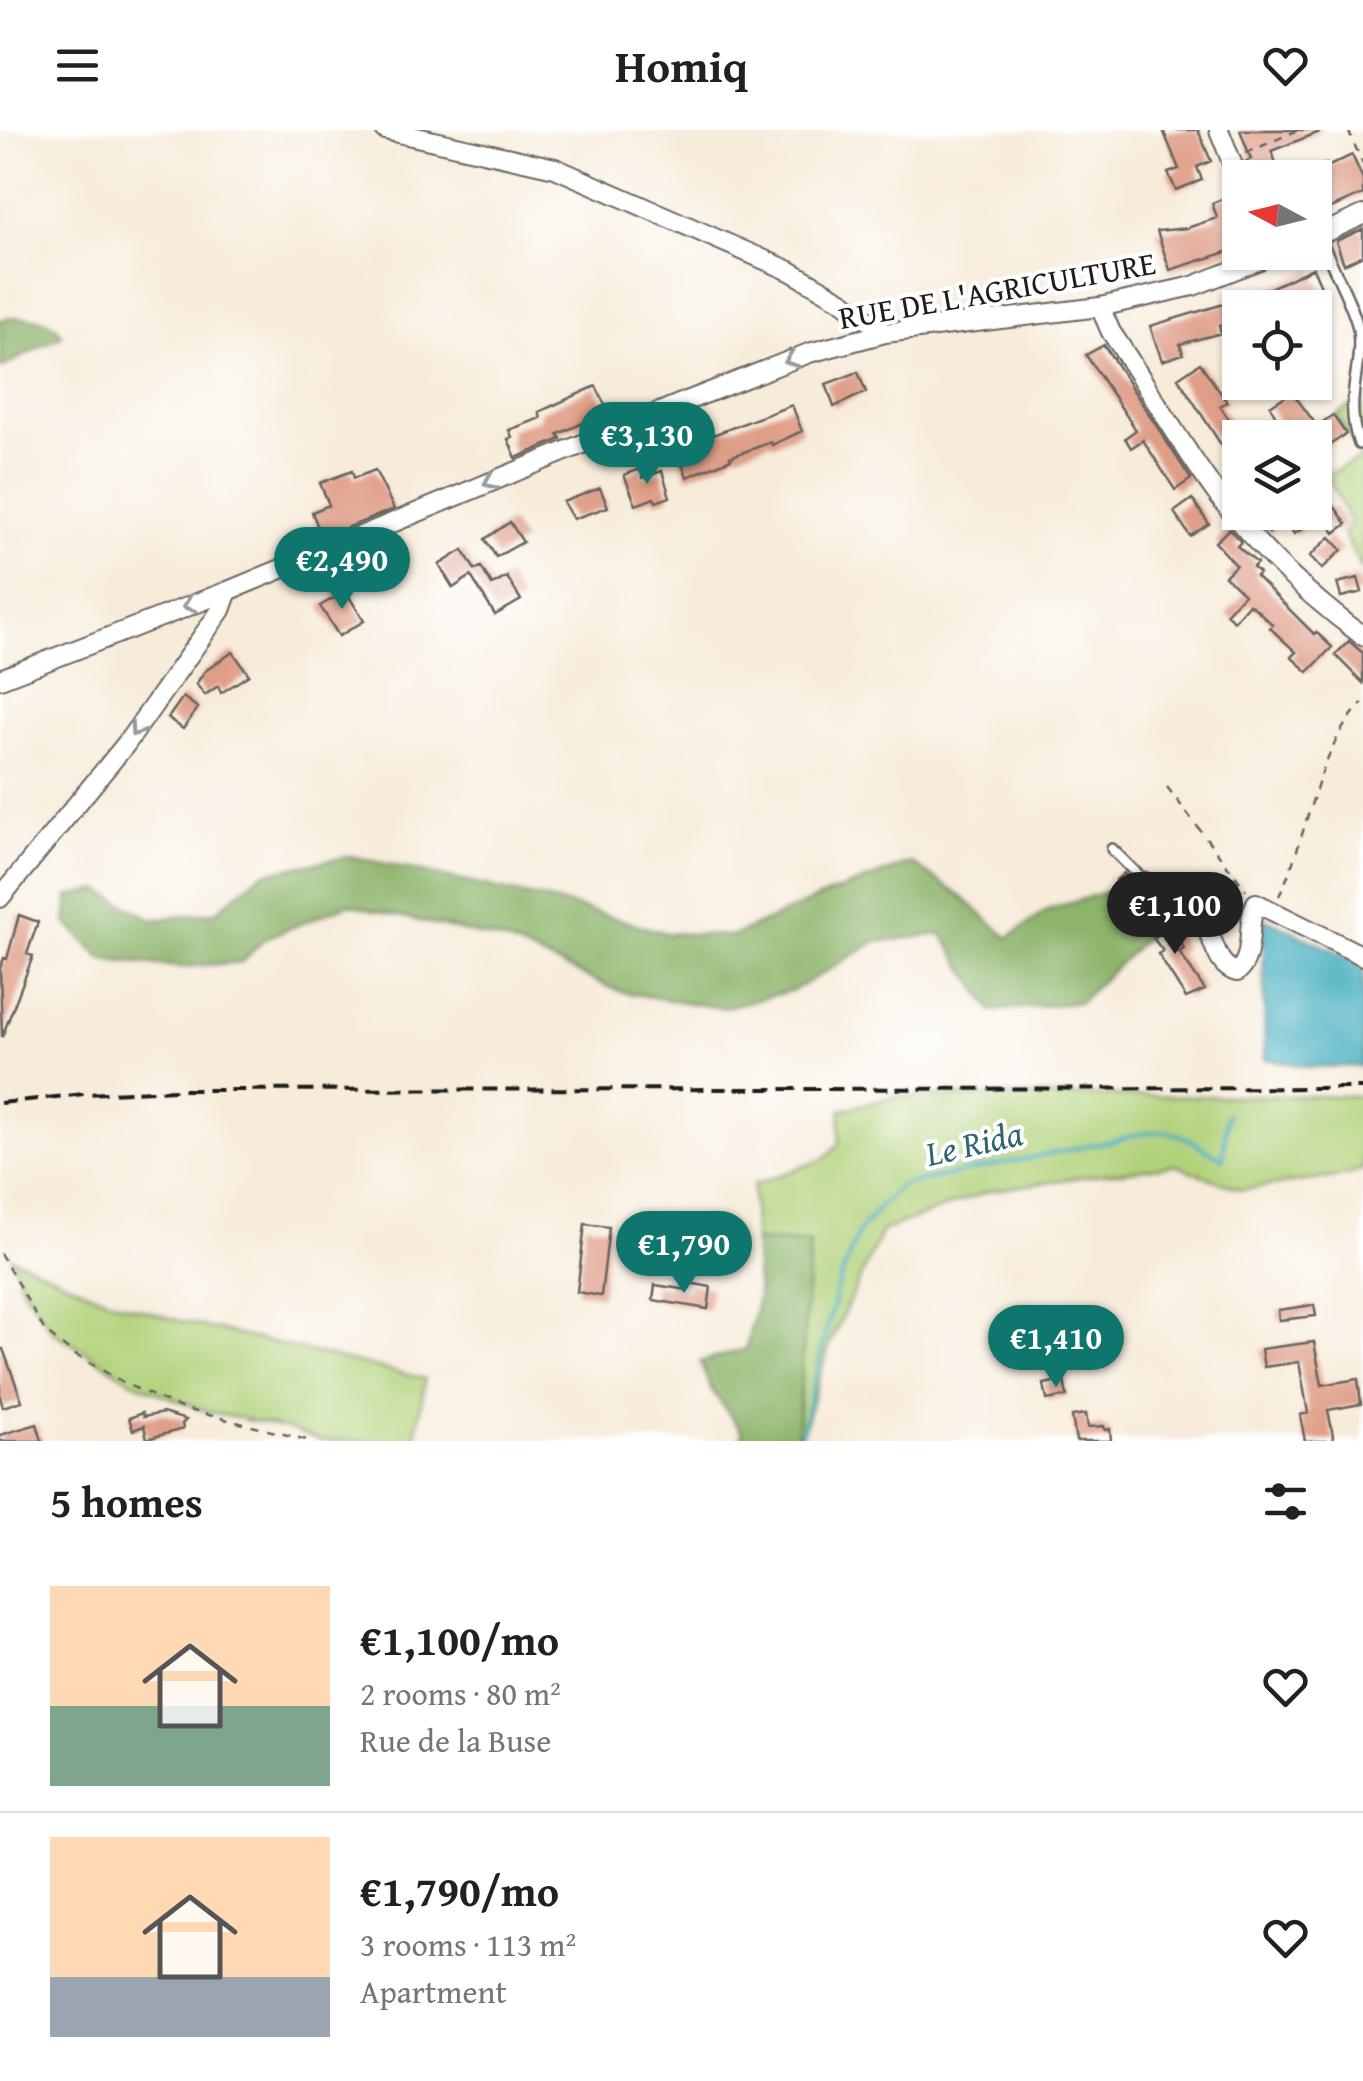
<!DOCTYPE html>
<html lang="en">
<head>
<meta charset="utf-8">
<style>
	body { margin:0; font-family:"Gentium Book Plus",serif; background:#f2f2f2; color:#202124; height:100vh; display:flex; flex-direction:column; font-size:38px; white-space:nowrap }
	* { box-sizing:border-box; margin:0 }
	p { font-size:32px; color:#757577 }
	.icon { flex:none; width:55px; height:55px; fill:none; stroke:currentColor; stroke-width:2; stroke-linecap:round; stroke-linejoin:round }
	.map { position:relative; height:1311px; overflow:hidden }
	.panel { display:flex; flex-direction:column; background:#fff; flex:1 }
	.panel>* { flex:none }
	.needle { width:65px; rotate:277deg }
	.tools { position:absolute; left:1222px; top:30px; display:grid; gap:20px }
	.tools a { display:grid; place-items:center; width:110px; height:110px; border-radius:0px; background:#fff; box-shadow:0 2px 8px #0004; font-size:50px }
	.price { position:absolute; translate:-50% -85px; padding:0 22px; border-radius:35px; background:#0f766e; color:#fff; font-size:32px; line-height:65px; filter:drop-shadow(0 2px 5px #0008) }
	.price::after { content:''; position:absolute; left:50%; top:60px; width:30px; height:22px; margin-left:-15px; background:inherit; clip-path:polygon(0 0,100% 0,50% 100%) }
	.price.on { background:#222; color:#fff }
	ul { padding:0; list-style:none }
	li { display:flex; align-items:center; gap:30px; height:250px; padding:0 50px }
	li+li { border-top:2px solid #e0e0e0 }
	li span { display:grid; place-items:center; flex:none; width:280px; height:200px; border-radius:0px; color:#555 }
	li>.icon { margin-inline-start:auto }
	span .icon { width:120px; height:120px; fill:#fffc; stroke-width:1 }
	li b { font-size:42px }
	h2 { display:flex; justify-content:space-between; align-items:center; height:120px; padding:0 50px; font-size:42px }
	header { display:flex; justify-content:space-between; align-items:center; height:130px; padding:0 50px; background:#fff; font-size:45px; font-weight:600 }
	.map>svg:first-child { display:block }
</style>
</head>
<body>
<header><svg class="icon" aria-label="menu" viewBox="0 0 24 24"><path d="M4 6h16M4 12h16M4 18h16"/></svg>Homiq<svg class="icon" aria-label="heart" viewBox="0 0 24 24"><path d="M12 20l-8-8c-3-5 5-10 8-4 3-6 11-1 8 4z"/></svg></header>
<div class="map">
<svg width="1363" height="1311" viewBox="0 0 1363 1311">
	<rect width="100%" height="100%" fill="#fff"/>
	<filter id="ink" filterUnits="userSpaceOnUse"><feTurbulence type="fractalNoise" baseFrequency=".01" numOctaves="2"/><feDisplacementMap in="SourceGraphic" scale="20" xChannelSelector="R" yChannelSelector="G"/><feConvolveMatrix kernelMatrix="1 2 1 2 8 2 1 2 1" color-interpolation-filters="sRGB"/></filter>
	<filter id="wash" filterUnits="userSpaceOnUse"><feTurbulence type="fractalNoise" baseFrequency=".0048" numOctaves="4" result="noise"/><feDisplacementMap in="SourceGraphic" scale="40" xChannelSelector="R" yChannelSelector="G"/><feGaussianBlur stdDeviation="2.25" result="paint"/><feColorMatrix in="noise" values="0 0 0 0 0 0 0 0 0 0 0 0 0 0 0 0 0 1.4 0 .05"/><feComposite in="paint" operator="in"/></filter>
	<g filter="url(#wash)">
		<rect width="100%" height="100%" fill="#f7ebd9"/>
		<!-- green -->
		<path fill="#b2d27a" stroke="#67774b" stroke-width="2.5" d="M1363,268V442L1343,403L1351,394L1327,345L1362,328L1336,285Z
			M897,966H1363V1039L1349,1045L1241,1060L1175,1035L1081,1047L989,1061L882,1101L830,1213L800,1311H797L810,1113L754,1111L753,1055L826,1028L839,1014L841,980Z
			M11,1127L106,1169L180,1191L425,1249L415,1311H322L288,1299L202,1280L137,1254L53,1202L22,1157Z"/>
		<!-- forest -->
		<path fill="#8db46a" stroke="#546843" stroke-width="2.5" d="M12,187C31,188 51,186 62,205L1,238L0,190Z
			M351,726L569,775L666,803L733,806L821,767L911,733L961,766L1008,808L1048,780L1109,761L1146,807L1080,872L992,881L942,804L875,812L794,860L722,878L621,862L508,812L349,774L265,808L242,832L182,837L103,830L66,792L69,766L99,760L153,790L215,782L263,743Z
			M754,1111L810,1113L797,1311H740L743,1303L711,1259L700,1232L746,1219L758,1166Z"/>
		<!-- water -->
		<path fill="#3facbd" stroke="#2e646c" stroke-width="2.5" d="M1266,789L1363,834V936L1310,937L1265,929L1263,792Z"/>
		<g fill="none" stroke-linecap="round" stroke-linejoin="round">
			<!-- stream -->
			<path stroke="#3facbd" stroke-width="4" d="M799,1311L837,1158L858,1103L881,1075L902,1055L1120,1009C1172,993 1179,1004 1223,1029L1227,984"/>
		</g>
		<g id="blocks">
			<!-- building -->
			<path fill="#df9e88" d="M1163,0H1198L1211,31L1197,37L1202,50L1176,60L1168,43L1179,39Z
				M1240,0H1325L1271,21L1280,42L1267,48H1251L1245,32L1251,29Z
				M1352,25L1363,49V64L1315,85V37L1326,34L1327,37Z
				M1227,67L1228,70L1235,68L1240,82V118L1170,140L1157,101L1187,98L1217,88L1212,73Z
				M1363,99V125L1344,134L1336,111Z
				M1313,138L1325,165L1290,178H1240V188L1219,196L1221,203L1180,214L1183,224L1162,231L1150,196L1257,164Z
				M1104,215L1191,349L1175,360L1143,310L1131,318L1125,308L1136,300L1086,225Z
				M1200,233L1227,272L1220,276L1240,306V344L1178,248Z
				M858,242L866,262L834,277L826,254Z
				M596,256L608,282L558,304L561,309L516,328L508,309L512,307L509,300L541,288L539,282Z
				M1292,262L1317,296L1333,285L1346,304L1315,325V308H1288L1270,276Z
				M792,275L802,301L772,315L771,312L730,327L731,329L687,347L676,319Z
				M640,339L643,348L662,341L670,367L656,372L654,368L636,375L624,345Z
				M375,340L394,379L322,408L312,382L329,375L320,353L352,341L354,348Z
				M600,358L608,377L573,389L563,372Z
				M1192,369L1209,394L1190,406L1174,382Z
				M1334,376L1347,394L1335,403L1321,384Z
				M1249,382H1306L1312,393L1294,404L1284,388L1269,403Z
				M510,392L523,412L496,427L485,409Z
				M1229,399L1241,412L1237,416L1257,433L1253,437L1259,443L1256,446L1314,504L1316,502L1332,517L1308,542L1291,527L1296,522L1270,498L1273,495L1256,479L1249,474L1234,491L1226,484L1244,464L1225,446L1236,435L1215,412Z
				M1330,407L1342,420L1322,439L1310,426Z
				M463,420L475,440L481,437L492,455L507,447L521,470L495,485L471,446L453,458L439,435Z
				M1358,448L1362,462L1341,467L1337,453Z
				M342,455L364,491L339,506L320,476L336,467L332,461Z
				M1349,511L1363,523V553L1335,525Z
				M233,522L249,545L221,563L218,556L205,565L196,554L205,541Z
				M183,567L198,578L183,599L168,588Z
				M1124,743L1143,768L1136,774L1116,750Z
				M19,785L38,792L27,824L33,826L2,907L0,838L4,828L7,829Z
				M1168,785L1184,819L1179,822L1205,860L1186,868L1158,824L1163,821L1153,808L1158,805L1152,790Z
				M585,1094L609,1097L601,1166L577,1162Z
				M689,1153L711,1157L708,1179L653,1170L655,1155L688,1160Z
				M1314,1175L1316,1186L1279,1190L1278,1180Z
				M1314,1212L1322,1255L1358,1249L1361,1274L1328,1280L1334,1311H1305L1300,1285L1308,1283L1299,1232L1264,1237L1261,1219Z
				M0,1219H3L22,1271L3,1277L0,1267Z
				M1064,1250L1067,1266L1047,1270L1044,1254Z
				M142,1283L143,1287L163,1283L186,1290L182,1294L183,1299L147,1309L144,1296L133,1300L129,1288Z
				M1086,1284L1088,1297L1104,1296L1105,1300L1110,1299L1111,1311H1076L1072,1286Z
				M37,1294L42,1311H0V1305Z"/>
		</g>
	</g>
	<g filter="url(#ink)">
		<use href="#blocks" fill-opacity="0" stroke="#69645e" stroke-width="2.5"/>
		<g fill="none" stroke-linecap="round" stroke-linejoin="round">
			<!-- lane casing -->
			<g stroke="#69645e" stroke-width="14">
				<path id="lane" d="M1319,105C1328,129 1355,178 1358,199C1363,242 1343,268 1359,314
					M1112,719L1145,752"/>
			</g>
			<!-- street casing -->
			<g stroke="#69645e" stroke-width="22">
				<path id="street" d="M385,0L555,38L790,141L844,172L885,203
					M1219,0L1240,53
					M1315,107L1363,85
					M1100,177L1111,202C1148,256 1181,316 1220,368C1260,420 1311,468 1363,506
					M0,549L228,461L679,274L809,223L885,203L1100,177L1193,156L1280,122
					M1145,752C1163,772 1182,775 1200,790C1216,805 1213,836 1237,842C1256,826 1245,795 1256,773L1363,826
					M0,768L126,614L221,480L228,461"/>
			</g>
			<!-- path -->
			<path stroke="#69645e" stroke-width="2.5" stroke-dasharray="8 8" stroke-linecap="butt" d="M1348,0L1363,34
				M1246,23L1298,0
				M1167,657L1246,760
				M1279,766C1308,708 1317,616 1363,573
				M0,1123L45,1201L72,1223L128,1255L181,1278L311,1311"/>
			<!-- lane -->
			<use href="#lane" stroke="#fff" stroke-width="9"/>
			<!-- street -->
			<use href="#street" stroke="#fff" stroke-width="18"/>
			<!-- rail -->
			<path stroke="#1c1c1c" stroke-width="4" stroke-dasharray="15 8" stroke-linecap="butt" d="M0,973L84,964L175,960L1363,958"/>
		</g>
		<!-- one-way arrows -->
		<defs><path id="oneway-chevron" d="M-2-3.5L2.5 0L-2 3.5" fill="none" stroke-width="1.6" stroke-linecap="round" stroke-linejoin="round" transform="scale(2.5)"/></defs>
		<g stroke="#999">
			<use href="#oneway-chevron" transform="translate(791 230) rotate(159)"/>
			<use href="#oneway-chevron" transform="translate(490 352) rotate(157)"/>
			<use href="#oneway-chevron" transform="translate(189 475) rotate(160)"/>
			<use href="#oneway-chevron" transform="translate(136 600) rotate(125)"/>
		</g>
	</g>
	<g text-anchor="middle" dominant-baseline="central" stroke-width="8" stroke-linejoin="round" paint-order="stroke">
		<!-- street labels -->
		<g font-size="32" fill="#1c1c1c" stroke="#fff">
			<text transform="translate(997 160) rotate(-10)">RUE DE L'AGRICULTURE</text>
		</g>
		<!-- water labels -->
		<g font-size="35" font-style="italic" fill="#2e646c" stroke="#fff">
			<text transform="translate(974 1013) rotate(-13)">Le Rida</text>
		</g>
	</g>
</svg>
<div class="tools">
<a><svg class="needle" viewBox="-14 -14 28 28"><path d="M0-13l5 13h-10z" fill="#e53935"/><path d="M0 13l5-13h-10z" fill="#757577"/></svg></a>
<a><svg class="icon" aria-label="locate" viewBox="0 0 24 24"><circle cx="12" cy="12" r="6"/><path d="M12 2v4M12 18v4M2 12h4M18 12h4"/></svg></a>
<a><svg class="icon" aria-label="layers" viewBox="0 0 24 24"><path d="M12 4l9 5-9 5-9-5zM3 14l9 5 9-5"/></svg></a>
</div>
<b class="price" style="left:647px;top:357px">€3,130</b>
<b class="price" style="left:342px;top:482px">€2,490</b>
<b class="price on" style="left:1175px;top:827px">€1,100</b>
<b class="price" style="left:684px;top:1166px">€1,790</b>
<b class="price" style="left:1056px;top:1260px">€1,410</b>
</div>
<section class="panel">
<h2>5 homes<svg class="icon" aria-label="filters" viewBox="0 0 24 24"><path d="M4 7h16M4 17h16"/><circle cx="9" cy="7" r="2"/><circle cx="15" cy="17" r="2"/></svg></h2>
<ul>
<li><span style="background:linear-gradient(#ffd9b3 60%,#7fa58c 0)"><svg class="icon" aria-label="home" viewBox="0 0 24 24"><path d="M3 11l9-7 9 7M6 9v11h12V9"/></svg></span><div><b>€1,100/mo</b><p>2 rooms · 80 m²</p><p>Rue de la Buse</p></div><svg class="icon" aria-label="heart" viewBox="0 0 24 24"><path d="M12 20l-8-8c-3-5 5-10 8-4 3-6 11-1 8 4z"/></svg></li>
<li><span style="background:linear-gradient(#ffd9b3 70%,#9aa5b1 0)"><svg class="icon" aria-label="home" viewBox="0 0 24 24"><path d="M3 11l9-7 9 7M6 9v11h12V9"/></svg></span><div><b>€1,790/mo</b><p>3 rooms · 113 m²</p><p>Apartment</p></div><svg class="icon" aria-label="heart" viewBox="0 0 24 24"><path d="M12 20l-8-8c-3-5 5-10 8-4 3-6 11-1 8 4z"/></svg></li>
</ul>
</section>
</body>
</html>
